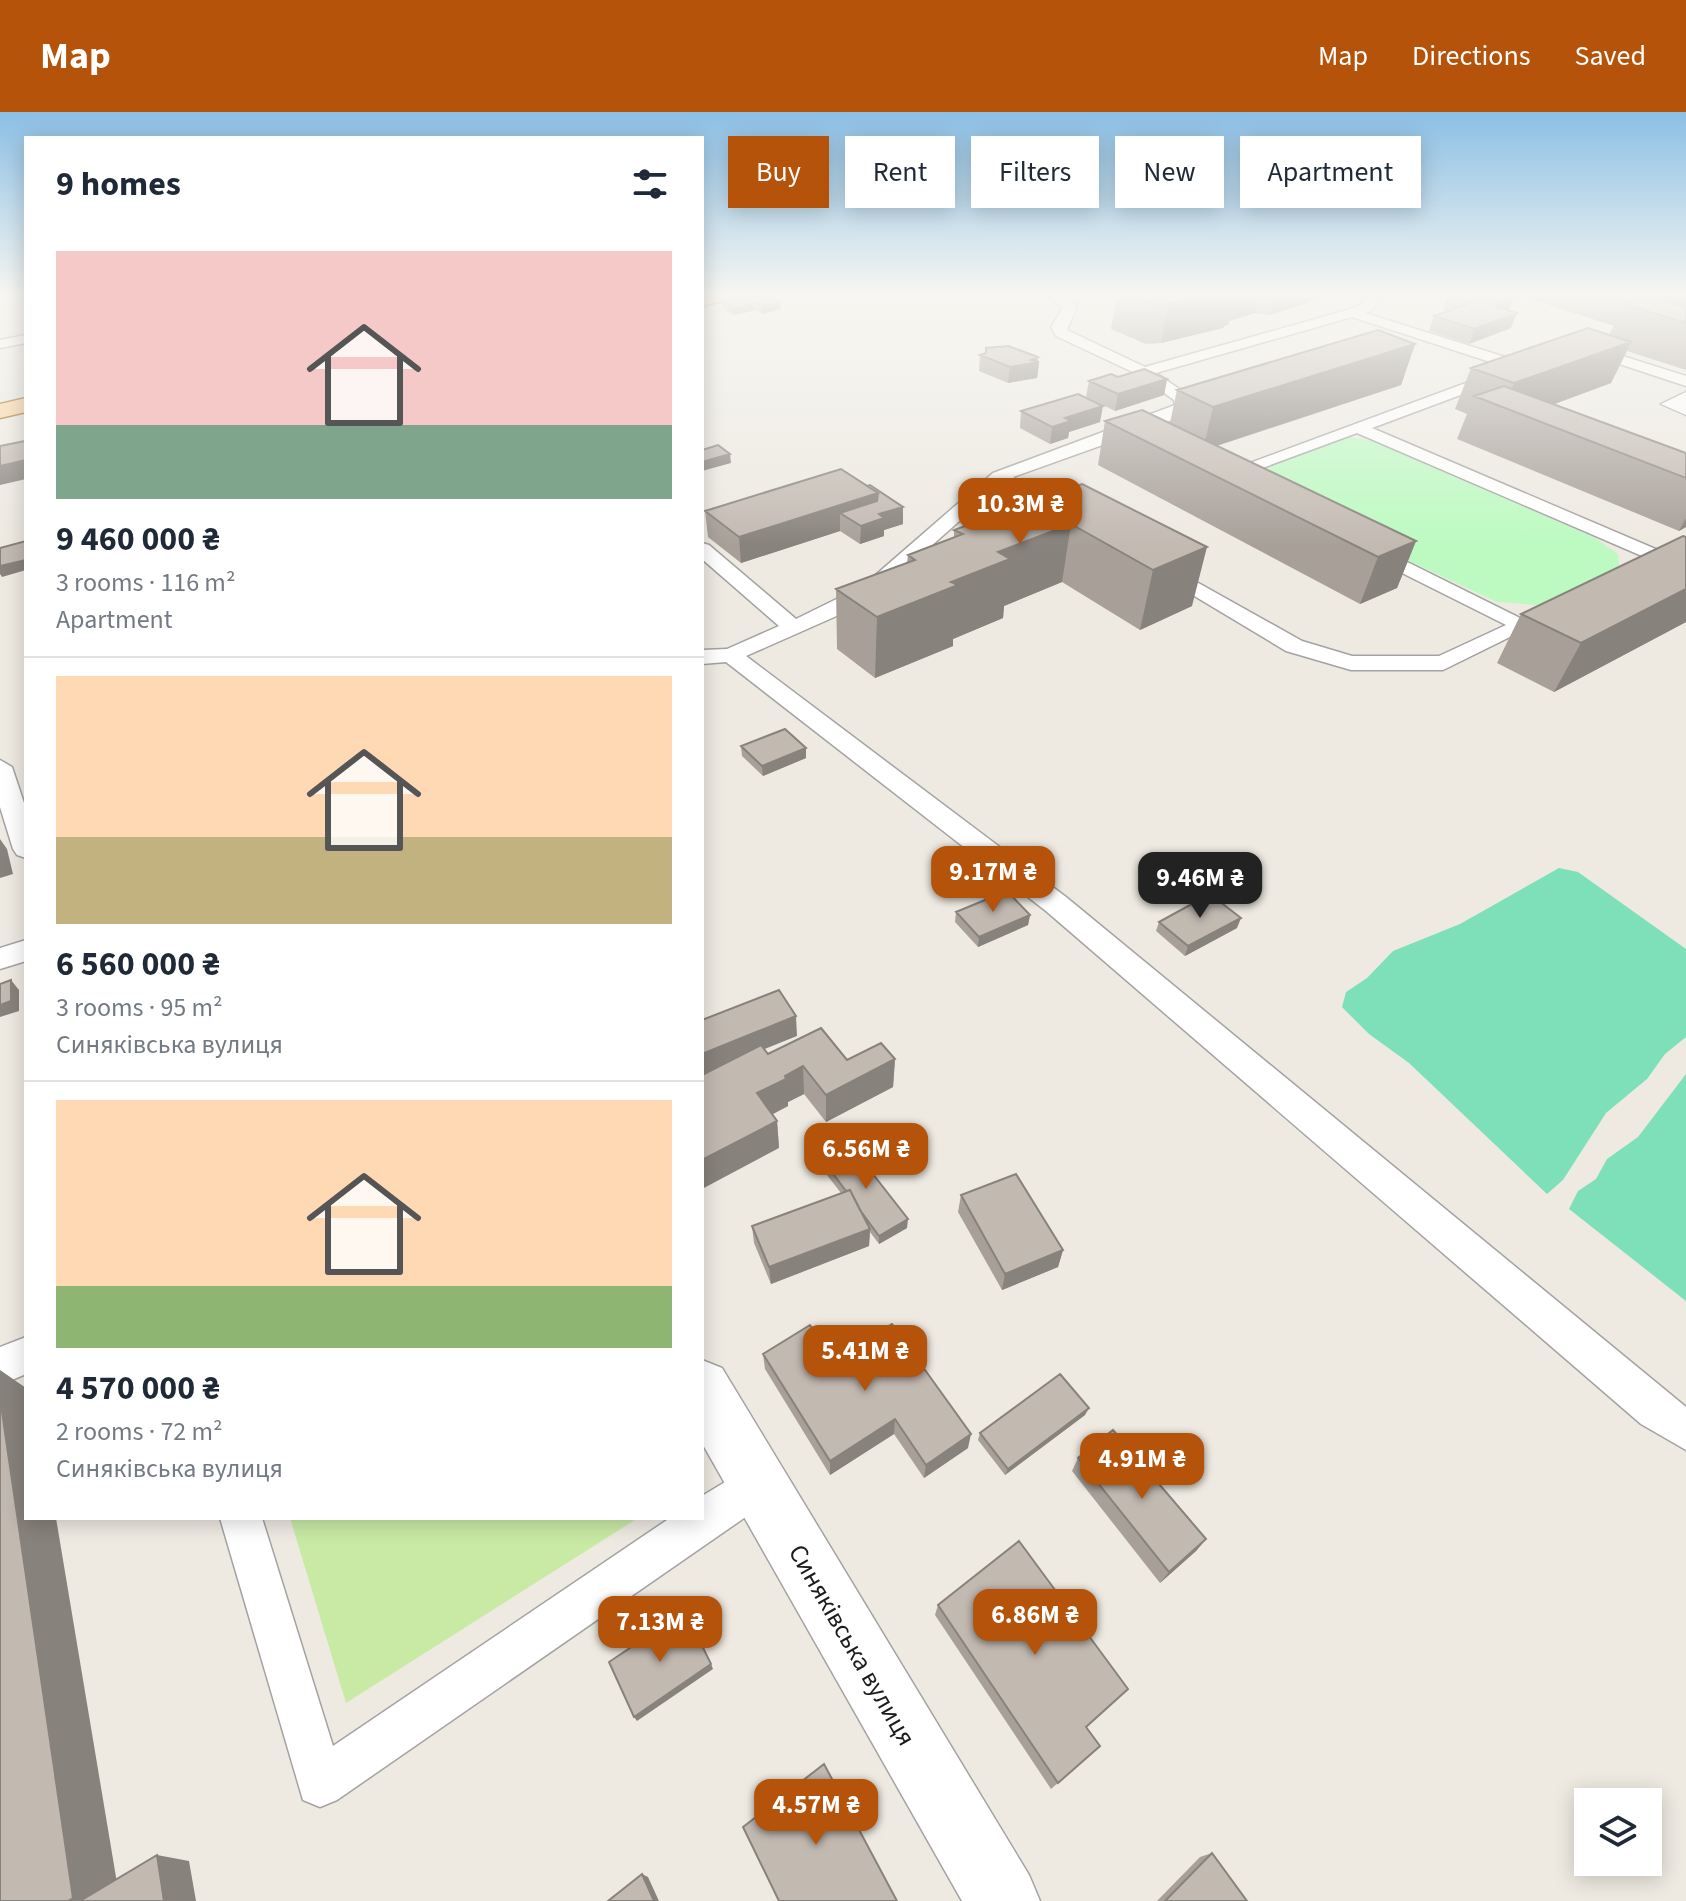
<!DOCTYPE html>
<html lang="en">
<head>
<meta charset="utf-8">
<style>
	body { margin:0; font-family:"Source Sans 3",sans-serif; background:#f2f2f3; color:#1f2937; height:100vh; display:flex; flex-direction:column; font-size:30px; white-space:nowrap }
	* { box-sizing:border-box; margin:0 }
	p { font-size:26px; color:#747a83 }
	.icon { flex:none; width:44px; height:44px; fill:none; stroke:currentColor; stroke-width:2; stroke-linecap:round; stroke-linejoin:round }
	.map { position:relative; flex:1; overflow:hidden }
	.side { position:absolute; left:24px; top:24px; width:680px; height:1384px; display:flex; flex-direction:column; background:#fff; border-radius:0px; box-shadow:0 4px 20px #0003 }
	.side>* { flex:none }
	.banner { position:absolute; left:728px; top:24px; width:760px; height:72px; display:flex; gap:16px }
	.buttons { position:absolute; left:1574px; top:1676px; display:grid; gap:16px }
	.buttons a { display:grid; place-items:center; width:88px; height:88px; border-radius:0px; background:#fff; box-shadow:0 4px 20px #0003; font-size:40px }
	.price { position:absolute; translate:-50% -68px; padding:0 18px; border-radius:16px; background:#b45309; color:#fff; font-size:26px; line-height:52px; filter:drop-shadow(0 2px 4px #0008) }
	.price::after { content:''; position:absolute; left:50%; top:48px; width:24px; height:18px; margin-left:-12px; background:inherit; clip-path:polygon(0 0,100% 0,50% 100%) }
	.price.current { background:#222; color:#fff }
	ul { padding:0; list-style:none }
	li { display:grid; align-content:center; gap:16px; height:424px; padding:0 32px }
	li+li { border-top:2px solid #e0e1e3 }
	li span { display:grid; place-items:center; height:248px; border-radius:0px; color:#555 }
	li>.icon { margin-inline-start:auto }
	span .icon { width:144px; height:144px; fill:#fffc; stroke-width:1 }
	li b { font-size:34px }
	h2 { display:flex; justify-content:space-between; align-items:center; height:96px; padding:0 32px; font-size:34px }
	.pill { padding:0 28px; border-radius:0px; background:#fff; box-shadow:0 4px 20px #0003; font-size:28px; line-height:72px }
	.pill.current { background:#b45309; color:#fff }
	header { display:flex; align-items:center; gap:48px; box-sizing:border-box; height:112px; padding:0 40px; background:#b45309; color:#fff }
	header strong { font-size:38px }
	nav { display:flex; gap:44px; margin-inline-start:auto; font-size:28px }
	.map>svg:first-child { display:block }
</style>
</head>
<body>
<header>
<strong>Map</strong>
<nav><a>Map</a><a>Directions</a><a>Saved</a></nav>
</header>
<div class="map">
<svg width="1686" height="1789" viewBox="0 0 1686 1789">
	<rect width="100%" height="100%" fill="#eeeae2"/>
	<!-- grass -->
	<path fill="#c8eaa5" d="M290,1406H638L346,1591Z"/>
	<!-- park -->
	<path fill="#bcfac1" d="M1350,325L1377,330L1595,426L1618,442L1619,454L1538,493L1497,490L1255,377L1248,361Z"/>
	<!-- pitch -->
	<path fill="#7de0b9" d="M1559,756L1578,760L1686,837V925L1665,942L1647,967L1606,1001L1563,1068L1547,1082L1409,951L1369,922L1342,895L1346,880L1367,866L1393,839L1460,812Z
		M1686,962V1189L1569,1097L1578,1079L1596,1067L1607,1047L1638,1025Z"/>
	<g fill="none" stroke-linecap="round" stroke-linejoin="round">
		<!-- service casing -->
		<g stroke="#a3a3a3" stroke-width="3">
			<path id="service" d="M1048,184H1064L1077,195L1067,218L1145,255L1347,198L1362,192L1368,184H1382L1372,198L1365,201L1521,250L1532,248L1539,252L1521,260L1352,205L1156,261L1188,283L1189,298L1178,306L1013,365L1081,404V412H1067L1000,373L877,482L841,502L746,544L1066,785L1686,1295V1338L1641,1312L1046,799L726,550L702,552V538L727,537L779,514L702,447V431L709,433L796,507L863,474L993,361L1175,293L1174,288L1139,263L1056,224L1051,215L1063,196Z
				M26,223V231L0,236V228Z
				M1585,232L1686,264V274L1580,239V233Z
				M1501,258L1509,263L1506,266L1372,316L1686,450V463L1357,321L1227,369H1215L1212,365Z
				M1686,280V303L1661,292Z
				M1371,432L1534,513L1443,558H1351L1286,539L1151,458L1154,454H1168L1302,529L1352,544H1439L1506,513L1364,442L1361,438Z
				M0,648L12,655L26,697V746L17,743L13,737L0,695Z
				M26,828V849L0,857V836Z
				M26,1225V1262L0,1273V1235Z
				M758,1350L773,1356L779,1371L773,1386L337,1688L320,1695L303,1688L220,1406H262L333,1634L670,1406H702V1384Z"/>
		</g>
		<!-- tertiary casing -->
		<g stroke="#a3a3a3" stroke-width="3">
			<path id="tertiary" d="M702,1248L722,1256L1029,1763L1040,1789H962L702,1331Z"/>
		</g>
		<!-- primary casing -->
		<g stroke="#956200" stroke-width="3">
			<path id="primary" d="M702,184H731L728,188L702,194Z
				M26,286V300L0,306V292Z"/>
		</g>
		<!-- service -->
		<use href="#service" fill="#fff" fill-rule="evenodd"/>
		<!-- tertiary -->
		<use href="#tertiary" fill="#fff" fill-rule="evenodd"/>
		<!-- primary -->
		<use href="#primary" fill="#fed097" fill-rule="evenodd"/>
	</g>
	<!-- wall -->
	<path fill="#a79f98" d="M1117,184H1323L1322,186L1270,203L1255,201L1229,209L1228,213L1224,214L1223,216L1161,231L1146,232L1111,217Z
		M1447,184L1514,185L1509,198L1511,216L1469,232L1429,219L1434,204L1448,199L1443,197Z
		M1522,184H1686V258L1627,239L1611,271L1555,292L1686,341V415L1679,419L1457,327L1467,302L1455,297L1471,256L1609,223L1614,214Z
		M725,186L780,190L781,197L762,202L756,198L734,203L724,198L723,191L725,190Z
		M1415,232L1401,273L1217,334L1416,429L1397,476L1360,492L1098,353L1105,309L1170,311L1177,278Z
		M985,242L1039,250L1037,266L1008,271L979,259L980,243Z
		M1118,265L1167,267L1164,283L1115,299L1086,285L1089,269Z
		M1021,299L1100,310L1069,320L1068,326L1050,332L1020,316Z
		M1082,372L1192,494L1140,518L1062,470L1004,494L1003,506L953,527V534L875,566L837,537L836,477L907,451L908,443L954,426V418Z
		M867,374L903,395V412L884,418V424L860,432L840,419L741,451L708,425L705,399Z
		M1686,425V510L1554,580L1497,551L1521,502Z
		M741,634L806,636V646L763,664L742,644Z
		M956,800L1030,803L1028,813L978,835L955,810Z
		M1159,810L1237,816L1185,844L1156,819Z
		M797,924L764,937L768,942L847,948L895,947L893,975L826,1010L804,982L788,990V994L772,1002L777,1009L779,1036L715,956L702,962Z
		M823,1048L907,1116L879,1132L870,1120L869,1134L771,1172L754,1131L752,1114L841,1081L823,1058Z
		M961,1083L1063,1138L1058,1155L1002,1178L958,1100Z
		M763,1242L833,1248L968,1336L924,1366L894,1322L830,1363L765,1257Z
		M1085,1303L1005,1363L978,1328L980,1321Z
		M1078,1346L1206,1427L1196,1439L1160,1471L1072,1359Z
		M938,1493L1119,1585L1086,1615L1100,1634L1051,1677L935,1503Z
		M1212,1741L1247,1789H1157L1200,1745Z"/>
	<!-- shaded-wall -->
	<path fill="#88827c" d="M1202,184H1260L1255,201L1229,209L1228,213L1224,214L1223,216L1161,231L1168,192Z
		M1275,184H1323L1322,186L1270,203Z
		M1669,184H1686V194L1678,209L1657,187Z
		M1514,185L1508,200L1491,193Z
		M780,190L781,197L762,202V194Z
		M755,191L756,198L734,203L733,196Z
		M1517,201L1511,216L1469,232L1475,217Z
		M1631,230L1611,271L1524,303L1504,296L1514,271Z
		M1415,232L1401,273L1203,338L1213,295Z
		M1038,245L1037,251L1039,250L1037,266L1008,271L1010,255Z
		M1167,267L1164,283L1115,299L1118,282Z
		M1103,294L1100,310L1069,320L1068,326L1050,332L1052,315L1065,306Z
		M730,342L731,351L702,359V350Z
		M26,348V367L0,373V354Z
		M878,381L877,407L840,401V419L741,451L739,425Z
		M903,395V412L884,418V424L860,432L861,414L879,402Z
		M1686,406V415L1679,419Z
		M1071,412L1062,470L1004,494L1003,506L953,527V534L875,566L877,505L998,440Z
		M1416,429L1397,476L1360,492L1378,445Z
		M1207,435L1192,494L1140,518L1153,458Z
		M26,448V458L2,465L0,462V454Z
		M1686,477V510L1554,580L1581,531Z
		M806,636V646L763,664L762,654Z
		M0,727L7,737L13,762L0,766Z
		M1030,803L1028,813L978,835L979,825Z
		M1241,806L1237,816L1185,844L1188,834Z
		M11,868L19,878V899L0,905V893Z
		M796,904L797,924L702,962V942Z
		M895,947L893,975L826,1010V983Z
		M803,954L804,982L788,990V994L760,1009L757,981L785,964Z
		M777,1009L779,1036L702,1077V1048Z
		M908,1107L907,1116L879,1132V1124Z
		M870,1117L869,1134L771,1172L769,1155Z
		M1063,1138L1058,1155L1002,1178L1005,1162Z
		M0,1258L26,1276V1406H56L120,1789H68L0,1286Z
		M1089,1296L1085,1303L1005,1363L1008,1357Z
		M895,1307L894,1322L830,1363V1349Z
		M971,1322L968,1336L924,1366L926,1353Z
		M1206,1427L1196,1439L1160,1471L1169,1460Z
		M711,1552L713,1557L637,1609L634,1605Z
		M157,1743L189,1749L196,1789H164Z
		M642,1762L648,1765L659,1789H654Z"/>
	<!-- building -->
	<path fill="#c2b9b1" stroke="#88827c" stroke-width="2" d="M734,184H770L780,190L762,194L755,191L733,196L723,191L730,189L725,186Z
		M1133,184H1202L1168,192L1153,193Z
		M1454,184H1513L1514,185L1491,193L1517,201L1475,217L1434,204L1473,190Z
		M1649,184H1669L1657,187L1686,196V211L1624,192Z
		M1588,216L1631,230L1514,271L1471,256Z
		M1378,218L1415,232L1213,295L1177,278Z
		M1008,234L1038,245L1031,248L1039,250L1010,255L980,243L986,241V236Z
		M1144,257L1167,267L1118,282L1089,269L1111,262L1118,265Z
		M1504,274L1686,341V366L1474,284Z
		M1078,282L1103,294L1065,306L1071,309L1052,315L1021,299Z
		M1142,298L1416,429L1378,445L1105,309Z
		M25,329L26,348L0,354V334Z
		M718,333L730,342L702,350V338Z
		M841,357L878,381L739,425L705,399Z
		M1082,372L1207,435L1153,458L1071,412L998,440L1010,447L951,470L958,473L877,505L836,477L915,448L908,443L963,422L954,418Z
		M870,373L903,395L879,402L884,406L861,414L840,401L877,389L878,381L867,374Z
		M1683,424L1686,425V477L1581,531L1521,502Z
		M26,429V448L0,454V436Z
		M785,617L806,636L762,654L741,634Z
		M1007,779L1030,803L979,825L956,800Z
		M1210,782L1241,806L1188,834L1159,810Z
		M11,868V889L0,893V872Z
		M779,878L796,904L702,942V908Z
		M821,916L847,948L881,931L895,947L826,983L803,954L785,964L786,967L757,981L777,1009L702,1048V963L761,933L768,942Z
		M851,1034L908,1107L879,1124L860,1098L850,1078L846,1079L823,1048Z
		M1016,1062L1063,1138L1005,1162L961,1083Z
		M850,1078L870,1117L769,1155L752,1114Z
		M892,1212L971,1322L926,1353L895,1307L830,1349L763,1242L810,1213L833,1248Z
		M1060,1262L1089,1296L1008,1357L980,1321Z
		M0,1286L73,1786L68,1789H0Z
		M1113,1318L1206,1427L1169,1460L1078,1346Z
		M1019,1429L1128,1577L1086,1615L1100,1634L1058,1671L938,1493Z
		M685,1499L711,1552L634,1605L609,1550Z
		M824,1652L897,1789H779L743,1715Z
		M1212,1741L1247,1789H1165Z
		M157,1743L164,1789H80Z
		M642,1762L654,1789H608Z"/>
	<!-- sky -->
	<linearGradient id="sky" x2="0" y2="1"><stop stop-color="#8bbfe4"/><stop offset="0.42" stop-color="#f7f6f2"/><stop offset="1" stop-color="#f7f6f2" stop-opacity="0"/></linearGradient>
	<rect width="1686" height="435" fill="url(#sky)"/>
	<g text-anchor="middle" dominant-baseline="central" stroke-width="6" stroke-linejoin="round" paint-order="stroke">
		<!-- near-street labels -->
		<g font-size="26" fill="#1c1c1c" stroke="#fff">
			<text transform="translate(852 1533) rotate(60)">Синяківська вулиця</text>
		</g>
	</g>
</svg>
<div class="buttons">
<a><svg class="icon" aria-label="layers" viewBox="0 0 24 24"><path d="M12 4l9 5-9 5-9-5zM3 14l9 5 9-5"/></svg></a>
</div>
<b class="price" style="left:1020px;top:434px">10.3M ₴</b>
<b class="price" style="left:993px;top:802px">9.17M ₴</b>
<b class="price current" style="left:1200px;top:808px">9.46M ₴</b>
<b class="price" style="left:866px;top:1079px">6.56M ₴</b>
<b class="price" style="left:865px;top:1281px">5.41M ₴</b>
<b class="price" style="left:1142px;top:1389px">4.91M ₴</b>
<b class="price" style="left:1035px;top:1545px">6.86M ₴</b>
<b class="price" style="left:660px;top:1552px">7.13M ₴</b>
<b class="price" style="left:816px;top:1735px">4.57M ₴</b>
<div class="banner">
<a class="pill current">Buy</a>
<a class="pill">Rent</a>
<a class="pill">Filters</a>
<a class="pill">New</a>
<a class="pill">Apartment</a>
</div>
<section class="side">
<h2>9 homes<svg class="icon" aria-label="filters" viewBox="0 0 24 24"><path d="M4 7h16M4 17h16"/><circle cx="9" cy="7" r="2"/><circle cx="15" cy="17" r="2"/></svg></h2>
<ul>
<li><span style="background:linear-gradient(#f6c9c9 70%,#7fa58c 0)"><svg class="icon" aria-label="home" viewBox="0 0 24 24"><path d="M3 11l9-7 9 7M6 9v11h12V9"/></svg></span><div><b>9 460 000 ₴</b><p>3 rooms · 116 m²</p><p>Apartment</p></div></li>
<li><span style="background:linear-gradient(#ffd9b3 65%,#c2b280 0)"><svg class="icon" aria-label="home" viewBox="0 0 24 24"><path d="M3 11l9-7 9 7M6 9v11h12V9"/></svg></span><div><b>6 560 000 ₴</b><p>3 rooms · 95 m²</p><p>Синяківська вулиця</p></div></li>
<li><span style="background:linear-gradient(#ffd9b3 75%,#8fb573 0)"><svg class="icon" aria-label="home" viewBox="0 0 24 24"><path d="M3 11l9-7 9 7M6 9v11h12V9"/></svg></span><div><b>4 570 000 ₴</b><p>2 rooms · 72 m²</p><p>Синяківська вулиця</p></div></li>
</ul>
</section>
</div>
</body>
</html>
